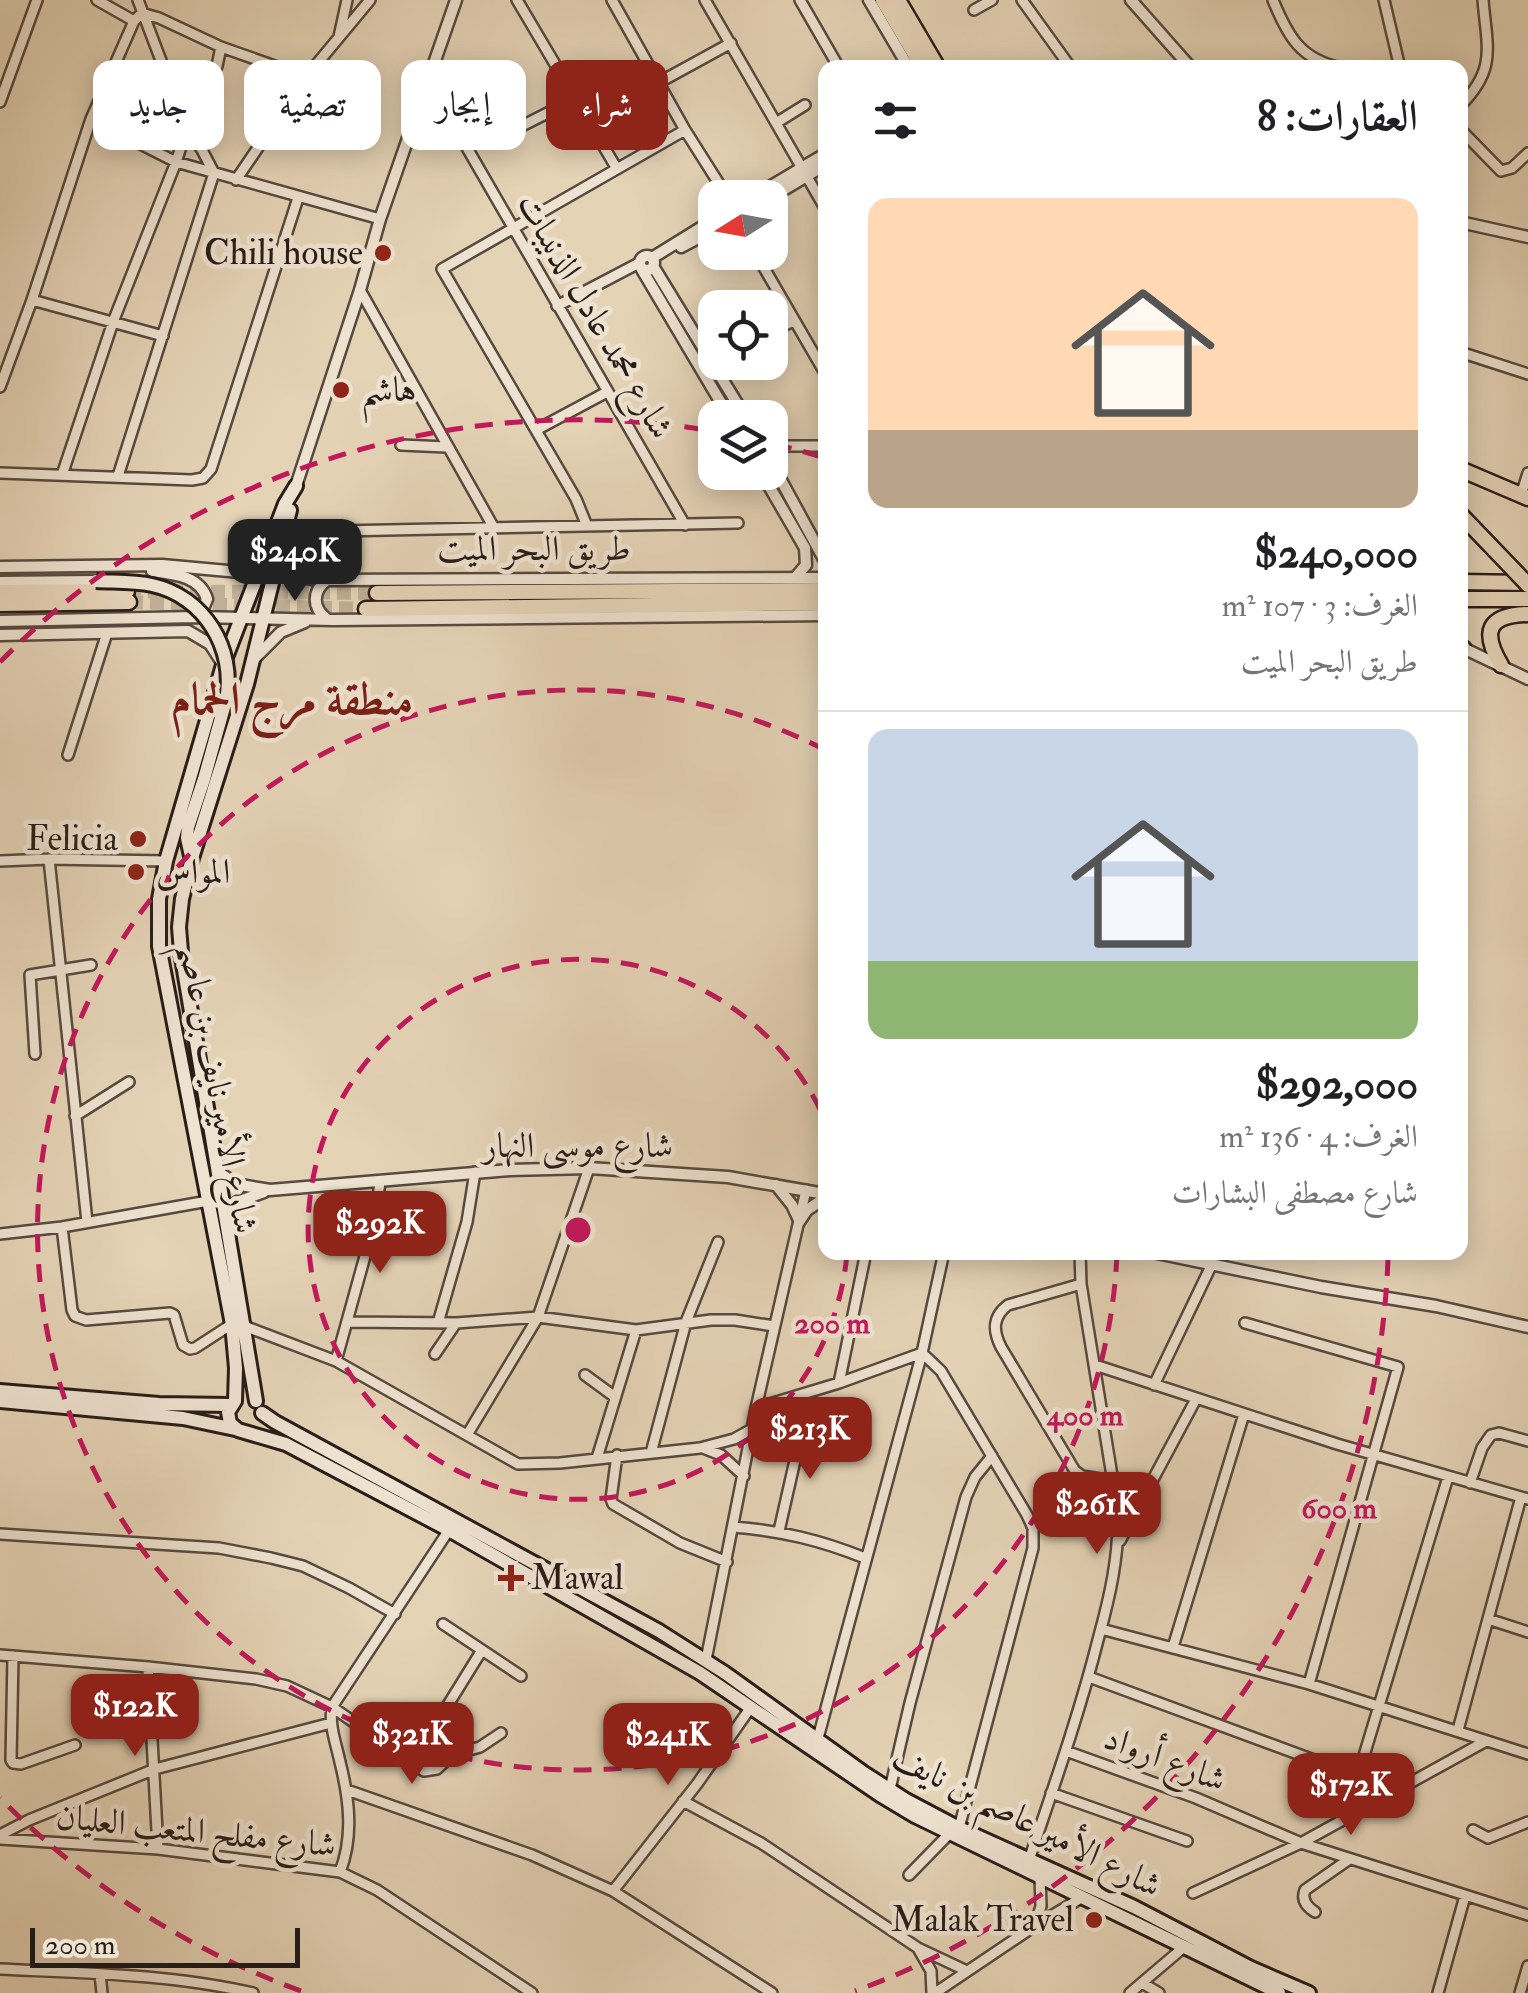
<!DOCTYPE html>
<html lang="ar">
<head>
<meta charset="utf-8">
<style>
	body { margin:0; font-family:"IM FELL Double Pica",Amiri,serif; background:#f2f2f2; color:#202124; direction:rtl; height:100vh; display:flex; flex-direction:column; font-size:38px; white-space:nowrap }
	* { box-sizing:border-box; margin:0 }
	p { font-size:32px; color:#757577 }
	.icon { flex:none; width:55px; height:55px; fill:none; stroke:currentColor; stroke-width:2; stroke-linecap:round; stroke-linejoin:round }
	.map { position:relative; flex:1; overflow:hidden; direction:ltr }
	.panel { position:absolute; left:818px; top:60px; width:650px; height:1200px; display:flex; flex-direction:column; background:#fff; border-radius:20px; box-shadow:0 5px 25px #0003; direction:rtl }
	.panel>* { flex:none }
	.hud { position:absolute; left:30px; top:60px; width:638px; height:90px; direction:rtl; display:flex; gap:20px }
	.needle { width:65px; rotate:259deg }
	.buttons { position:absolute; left:698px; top:180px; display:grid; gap:20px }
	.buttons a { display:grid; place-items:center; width:90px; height:90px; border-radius:20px; background:#fff; box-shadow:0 5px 25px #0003; font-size:50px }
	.scale { position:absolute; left:30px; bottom:25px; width:270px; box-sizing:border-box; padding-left:10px; border:5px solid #291d18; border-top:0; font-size:28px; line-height:35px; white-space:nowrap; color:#291d18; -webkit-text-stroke:8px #eee2d0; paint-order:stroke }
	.price { position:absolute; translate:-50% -85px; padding:0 22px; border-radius:20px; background:#8f2418; color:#fff; font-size:32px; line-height:65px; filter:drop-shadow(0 2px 5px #0008) }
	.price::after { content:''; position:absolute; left:50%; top:60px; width:30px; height:22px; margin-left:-15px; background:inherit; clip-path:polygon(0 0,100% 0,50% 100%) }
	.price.current { background:#222; color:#fff }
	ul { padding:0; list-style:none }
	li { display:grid; align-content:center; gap:20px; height:530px; padding:0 50px }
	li+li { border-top:2px solid #e0e0e0 }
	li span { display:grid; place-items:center; height:310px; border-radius:20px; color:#555 }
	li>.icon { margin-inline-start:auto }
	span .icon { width:180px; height:180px; fill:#fffc; stroke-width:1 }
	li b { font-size:42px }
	h2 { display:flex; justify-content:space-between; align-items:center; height:120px; padding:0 50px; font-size:42px }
	.pill { padding:0 35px; border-radius:20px; background:#fff; box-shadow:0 5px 25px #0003; font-size:35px; line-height:90px }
	.pill.current { background:#8f2418; color:#fff }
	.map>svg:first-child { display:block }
</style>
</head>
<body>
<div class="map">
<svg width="1528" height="1993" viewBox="0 0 1528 1993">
	<rect width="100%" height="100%" fill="#e5d3b6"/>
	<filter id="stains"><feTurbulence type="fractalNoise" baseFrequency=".002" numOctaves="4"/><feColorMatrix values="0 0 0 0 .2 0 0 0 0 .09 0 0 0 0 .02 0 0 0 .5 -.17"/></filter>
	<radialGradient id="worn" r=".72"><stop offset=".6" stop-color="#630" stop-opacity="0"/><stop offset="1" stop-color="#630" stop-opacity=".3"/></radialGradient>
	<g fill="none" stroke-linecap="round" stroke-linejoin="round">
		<!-- primary-tunnel -->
		<path stroke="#bfaf96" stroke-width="14" stroke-dasharray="14 7" stroke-linecap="butt" d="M127,591L377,593
			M129,602L366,609"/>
		<!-- minor casing -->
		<g stroke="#584a40" stroke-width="14">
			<path id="minor" d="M97,0L134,21L140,15L145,14L159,18L221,47L306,77
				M517,0L617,169
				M612,0L685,130L728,198
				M705,0L825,208
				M800,0L838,66
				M1022,0L1071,68
				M1273,0C1288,37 1301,60 1342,68
				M1384,0L1400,68
				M974,10L992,0
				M339,37L347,0
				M429,82L685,525
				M658,83L731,43
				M0,102L37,0
				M1460,106C1497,69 1487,48 1483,0
				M580,107L651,69
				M91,119L176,162L380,219
				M776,123L805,105
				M1460,129L1501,171L1512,168L1528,153
				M514,130L575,99
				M236,180L306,77L370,0
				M756,254L825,373
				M360,290L494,528
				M32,300L163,336
				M557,306L639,263
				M770,334L794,320
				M1460,352L1528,374
				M0,387L32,300L91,119L134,21
				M536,430L607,392
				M401,445L446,447
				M770,446H825
				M0,473L192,480L203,478L211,469L298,198
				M62,475L113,322L176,162L187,129L217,66L221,47
				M118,476L214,173L202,150L187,129L138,0
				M1521,495L1528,473
				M587,526L576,499L442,269L685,130
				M339,531L738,523
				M68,755L107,633
				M49,859L87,1222
				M0,861L49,859L166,861
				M35,1054L30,975L91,965
				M75,1116L129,1082
				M62,1227L72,1310L75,1316L86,1320L170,1313L174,1315L183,1345L190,1349L195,1348L232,1324
				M0,1234L62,1227L208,1201
				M1081,1284L1008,1305C992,1317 993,1331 1001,1347L1075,1471L1082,1476L1112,1481
				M348,1322L456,1323L538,1317L636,1330L711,1320H735L774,1326
				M438,1323L467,1222L475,1172
				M1245,1323L1398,1367L1309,1684
				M244,1326L336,1361L518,1464L560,1463L700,1448L734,1439L752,1429
				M435,1354L456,1323
				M336,1361L375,1220L380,1182
				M1095,1365L1337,1444L1528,1499
				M585,1375L615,1397
				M839,1383L866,1252
				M1154,1385L1212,1264
				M756,1408L839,1383L922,1353L941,1371L1027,1515L1033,1528V1548L959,1828
				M467,1435L538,1317L589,1168
				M703,1448L721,1455L744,1476
				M651,1453L686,1322L718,1242
				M617,1455L611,1499L613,1504L680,1543L727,1562
				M597,1458L636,1330
				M1470,1483L1482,1448L1491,1435L1499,1433L1528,1441
				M734,1527C782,1531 820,1540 865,1558
				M779,1531L803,1425
				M0,1534L219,1548L271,1558L303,1566L349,1588L395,1614
				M1120,1541L1196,1399
				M1488,1619L1528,1632
				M443,1624L521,1676
				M1101,1629L1309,1684L1528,1754
				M1173,1647L1244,1414
				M0,1655L148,1667L256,1679L287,1686L332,1707L424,1771L437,1769L452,1755L480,1747L501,1733
				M13,1656L11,1760L13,1763L21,1764L75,1745
				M706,1660L756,1408L806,1190
				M148,1667L158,1849
				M1089,1677L1341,1770L1353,1769L1363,1759L1448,1477
				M1458,1730L1521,1497
				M818,1738L922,1353L944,1252
				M1066,1751L1196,1798L1301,1843L1528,1915
				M412,1763L482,1650
				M890,1789L910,1703L966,1497L975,1477L992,1456
				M347,1790L532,1855L613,1891L772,1993
				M1051,1793L1187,1841
				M683,1801L761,1843L918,1948L967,1971
				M1473,1830L1488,1838L1528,1822
				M0,1835L29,1820L155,1769L331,1723
				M0,1839L158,1849L340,1872L377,1890L532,1993
				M1029,1860C1054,1786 1080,1712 1099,1636C1110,1596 1119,1556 1118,1513L1081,1284L1080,1252
				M340,1872C354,1836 349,1798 340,1762C336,1743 329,1726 332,1707L449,1530
				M909,1875L950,1833
				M613,1891L697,1784L751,1707
				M1193,1893L1301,1843L1486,1741
				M1315,1912C1307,1907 1301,1900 1305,1890L1348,1860
				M1036,1923L1041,1906L1040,1877
				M919,1950L931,1971L932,1993
				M0,1969C84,1973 171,1974 253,1993
				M100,1974L102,1993
				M1142,1983L1159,1993
				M935,1993L1036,1925L1083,1897
				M1130,1993L1184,1947
				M1438,1993L1465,1896
				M1520,1993L1528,1966"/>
		</g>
		<!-- tertiary casing -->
		<g stroke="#584a40" stroke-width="15">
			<path id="tertiary" d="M869,0L909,68
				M1131,0L1191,68
				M751,198L825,154
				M770,198L825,165
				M1460,222L1528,237
				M681,247L715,229
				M640 263a7 7 0 1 1 14 0a7 7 0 1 1-14 0Z
				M652,258L715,219
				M653,266L746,418
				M641,268L730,418
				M770,460L825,561
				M761,472L805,548L806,565L795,578
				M296,486L360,290L380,219L456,0
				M285,535L293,558L311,579
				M0,567L162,565L328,580L825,578
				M233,569L253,561L266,552
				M152,571C174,574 200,576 207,599L202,611L196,617
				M0,582L96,581
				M327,619C312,608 312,591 327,580
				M0,621L195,617L333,620L825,615
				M0,635L188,631L210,644L221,661
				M1463,648L1528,679
				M255,658L281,632L305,622
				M219,1172L235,1184L270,1190L510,1170L589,1168L728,1177L825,1194
				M776,1185L792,1205L799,1220
				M226,1221L237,1202L264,1192
				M799,1222L807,1210L825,1198
				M1152,1252L1321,1287L1436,1306L1528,1327"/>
		</g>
		<!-- secondary casing -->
		<g stroke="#291d18" stroke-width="18">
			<path id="secondary" d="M296,486L285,504L223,665L166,861L159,899V946L232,1324L236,1368L235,1401L228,1412L230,1423L238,1430L286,1444L322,1463L449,1530L700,1673L880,1795L915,1816L1279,1993
				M191,856L187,838L188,827L204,779L226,700
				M0,1391L159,1404L230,1405
				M0,1401L183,1418L235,1429
				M256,1401L181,952L179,927L182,899L192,858L247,684L290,510
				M262,1413L275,1422L659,1631L725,1673L864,1773L906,1800L959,1828L1134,1907L1251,1968L1309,1993"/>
		</g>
		<!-- primary casing -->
		<g stroke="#291d18" stroke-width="19">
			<path id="primary" d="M1460,582L1528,583
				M0,592L127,591
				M377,593L825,590
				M1460,599H1528
				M0,604L129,602
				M366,609L825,603
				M1460,646L1463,648
				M1501,665C1481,631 1488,615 1528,614"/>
		</g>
		<!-- trunk casing -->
		<g stroke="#291d18" stroke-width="19">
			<path id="trunk" d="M883,0L923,68
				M898,0L938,68
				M1460,469L1528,498
				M1460,514L1509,565"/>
		</g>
		<!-- minor -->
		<use href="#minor" stroke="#eee2d0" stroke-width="9"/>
		<!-- tertiary -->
		<use href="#tertiary" stroke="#eee2d0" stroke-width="10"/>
		<!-- secondary -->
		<use href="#secondary" stroke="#eee2d0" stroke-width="12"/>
		<!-- primary -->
		<use href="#primary" stroke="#e5d3b6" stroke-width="14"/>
		<!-- trunk -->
		<use href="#trunk" stroke="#e5d3b6" stroke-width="14"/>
		<!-- secondary-bridge casing -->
		<g stroke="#291d18" stroke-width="18" stroke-linecap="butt">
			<path id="secondary-bridge" d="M96,581C115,582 134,581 152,585C204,596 236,649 226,700"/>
		</g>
		<!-- trunk-bridge casing -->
		<g stroke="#291d18" stroke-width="19" stroke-linecap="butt">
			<path id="trunk-bridge" d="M1509,565L1528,585"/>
		</g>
		<!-- secondary-bridge -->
		<use href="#secondary-bridge" stroke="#eee2d0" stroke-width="12"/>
		<!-- trunk-bridge -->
		<use href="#trunk-bridge" stroke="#e5d3b6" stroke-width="14"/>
	</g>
	<!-- distance rings -->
	<g fill="none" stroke="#c2185b" stroke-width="5" stroke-dasharray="18 12">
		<path d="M847 1254A270 270 0 1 1 825 1120"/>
		<path d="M1117 1254A540 540 0 1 1 823 749"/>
		<path d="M1388 1258A810 810 0 0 1 855 1991M301 1991A810 810 0 0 1 0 1798M0 662A810 810 0 0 1 712 431M774 444A810 810 0 0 1 822 457"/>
	</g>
	<!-- markers -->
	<g fill="#8f2418" stroke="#eee2d0" stroke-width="4">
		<circle cx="383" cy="253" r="10"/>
		<circle cx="341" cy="390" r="10"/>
		<circle cx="138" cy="839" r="10"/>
		<circle cx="136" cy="872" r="10"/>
		<path d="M506 1563h10v10h10v10h-10v10h-10v-10h-10v-10h10z"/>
		<circle cx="1094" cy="1920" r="10"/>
	</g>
	<g text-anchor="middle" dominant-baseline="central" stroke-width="9" stroke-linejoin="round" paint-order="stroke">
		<!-- poi labels -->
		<g font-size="35" fill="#291d18" stroke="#eee2d0" text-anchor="end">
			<text x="363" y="253">Chili house</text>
			<text x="361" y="390" text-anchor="start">هاشم</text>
			<text x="118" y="839">Felicia</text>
			<text x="156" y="872" text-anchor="start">المواس</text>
			<text x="531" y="1578" text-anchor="start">Mawal</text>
			<text x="1074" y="1920">Malak Travel</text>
		</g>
		<!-- street labels -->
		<g font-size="35" fill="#291d18" stroke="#eee2d0">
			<text transform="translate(595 316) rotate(60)">شارع محمد عادل الذنيبات</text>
			<text x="534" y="549">طريق البحر الميت</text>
			<text transform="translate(218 1088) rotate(79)">شارع الأمير نايف بن عاصم</text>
			<text x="578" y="1146">شارع موسى النهار</text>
			<text transform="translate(1165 1759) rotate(21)">شارع أرواد</text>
			<text transform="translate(1027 1821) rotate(27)">شارع الأمير عاصم بن نايف</text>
			<text transform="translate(196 1831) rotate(6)">شارع مفلح المتعب العليان</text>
		</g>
		<!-- district labels -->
		<g font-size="45" font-weight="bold" fill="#7a1f14" stroke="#eee2d0">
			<text x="292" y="700">منطقة مرج الحمام</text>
		</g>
	</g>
	<circle cx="578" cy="1230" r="15" fill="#c2185b" stroke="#eee2d0" stroke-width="5"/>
	<g font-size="30" text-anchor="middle" font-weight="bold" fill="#c2185b" stroke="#eee2d0" stroke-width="9" stroke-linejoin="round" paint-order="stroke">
		<text x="832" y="1333">200 m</text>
		<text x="1085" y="1425">400 m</text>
		<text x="1339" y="1518">600 m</text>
	</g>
	<rect width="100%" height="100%" filter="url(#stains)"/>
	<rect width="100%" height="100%" fill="url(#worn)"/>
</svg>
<div class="buttons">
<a><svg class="needle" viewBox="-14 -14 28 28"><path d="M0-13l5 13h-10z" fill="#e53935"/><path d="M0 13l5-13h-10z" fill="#757577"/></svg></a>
<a><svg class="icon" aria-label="locate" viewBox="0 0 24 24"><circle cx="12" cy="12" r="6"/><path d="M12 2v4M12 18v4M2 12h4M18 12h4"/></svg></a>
<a><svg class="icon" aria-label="layers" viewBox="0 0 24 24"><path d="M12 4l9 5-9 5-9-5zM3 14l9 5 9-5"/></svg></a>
</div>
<div class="scale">200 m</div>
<b class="price current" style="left:295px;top:604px">$240K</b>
<b class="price" style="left:380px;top:1276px">$292K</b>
<b class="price" style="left:810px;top:1482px">$213K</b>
<b class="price" style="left:1097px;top:1557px">$261K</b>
<b class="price" style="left:135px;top:1759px">$122K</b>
<b class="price" style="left:412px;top:1787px">$321K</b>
<b class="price" style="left:668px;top:1788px">$241K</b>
<b class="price" style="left:1351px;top:1838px">$172K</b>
<div class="hud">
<a class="pill current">شراء</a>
<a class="pill">إيجار</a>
<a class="pill">تصفية</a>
<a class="pill">جديد</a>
</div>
<section class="panel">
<h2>العقارات: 8<svg class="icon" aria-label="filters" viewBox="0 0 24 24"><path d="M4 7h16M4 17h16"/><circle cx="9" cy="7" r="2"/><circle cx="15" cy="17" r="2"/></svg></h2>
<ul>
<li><span style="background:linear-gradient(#ffd9b3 75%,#b9a48a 0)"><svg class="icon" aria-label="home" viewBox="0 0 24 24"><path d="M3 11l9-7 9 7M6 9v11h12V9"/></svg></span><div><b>$240,000</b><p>الغرف: 3 · 107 m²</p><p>طريق البحر الميت</p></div></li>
<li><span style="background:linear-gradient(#c9d6e8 75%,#8fb573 0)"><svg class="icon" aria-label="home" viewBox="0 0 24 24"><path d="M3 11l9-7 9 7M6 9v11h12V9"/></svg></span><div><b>$292,000</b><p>الغرف: 4 · 136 m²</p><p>شارع مصطفى البشارات</p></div></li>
</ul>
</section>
</div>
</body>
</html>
